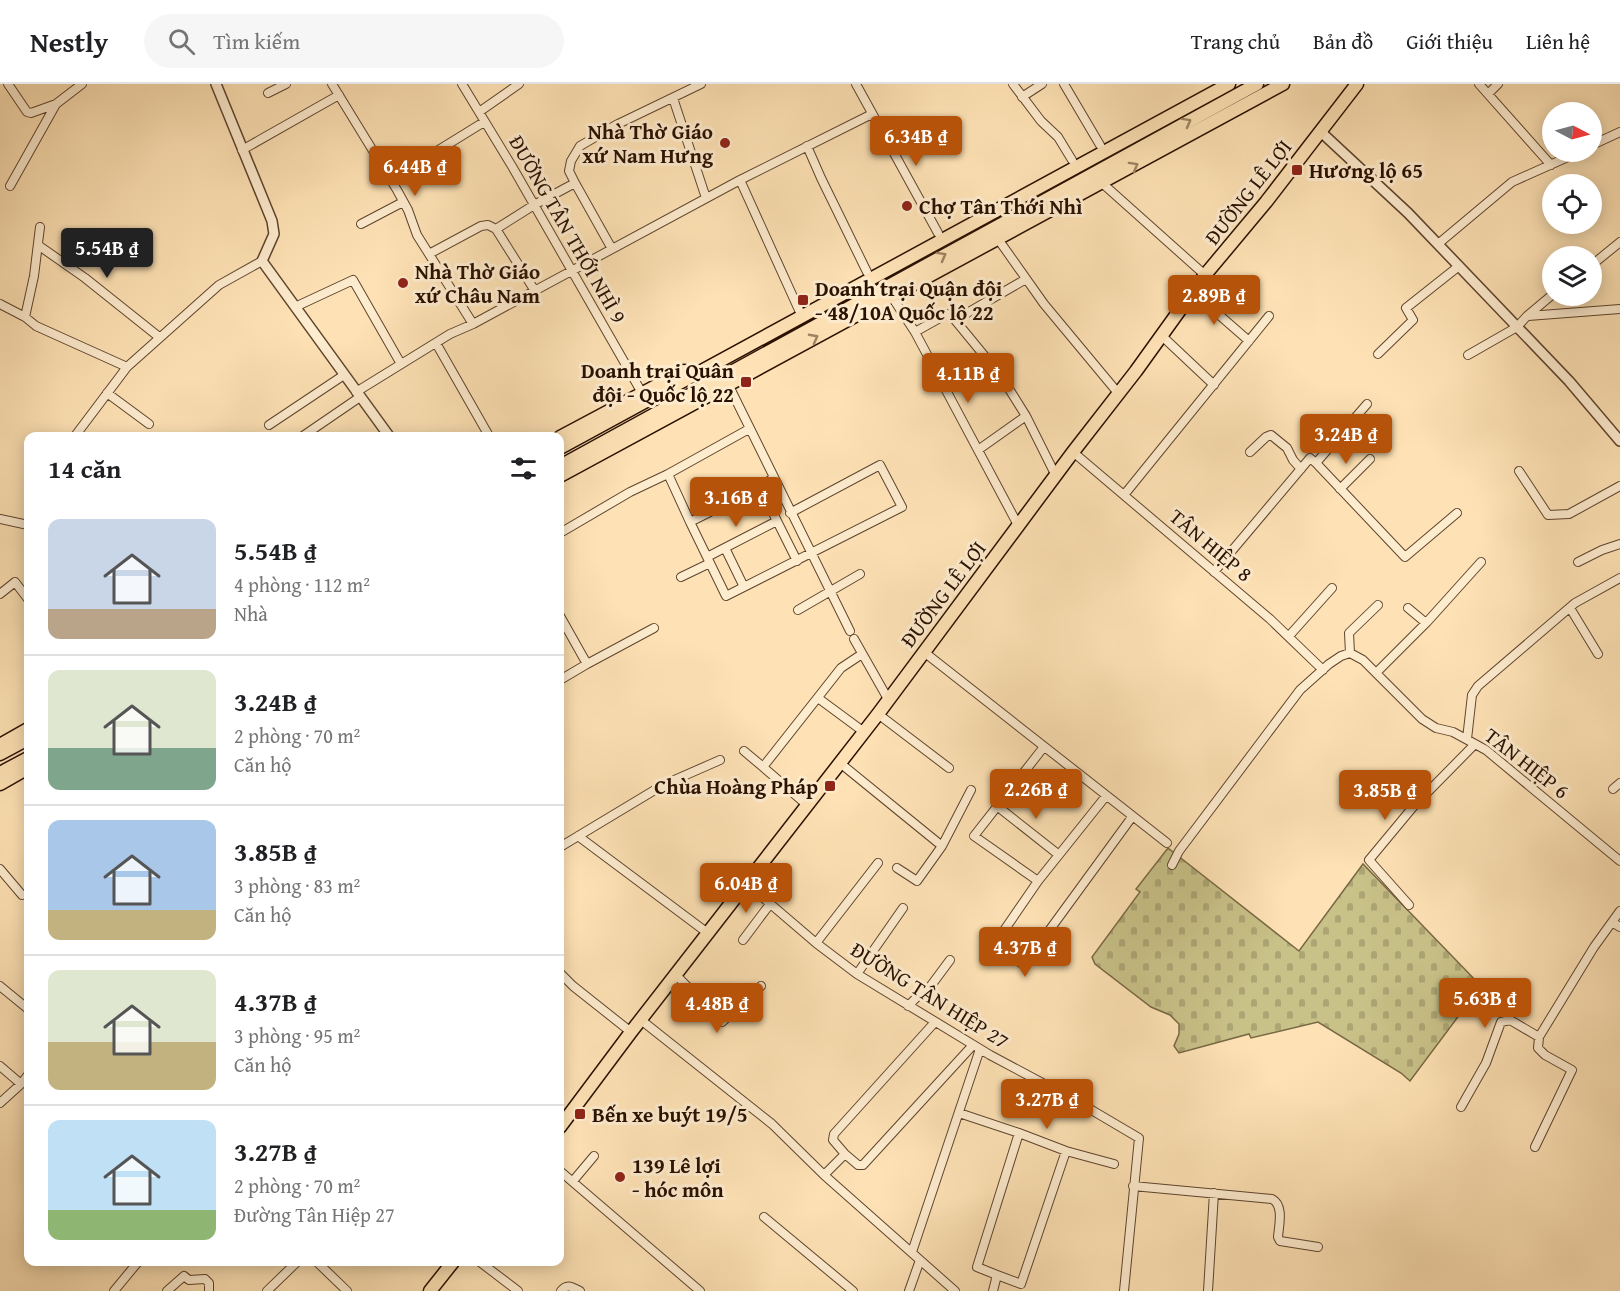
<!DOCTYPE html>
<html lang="vi">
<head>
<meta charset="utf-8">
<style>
	body { margin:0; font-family:"Gentium Book Plus",serif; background:#f6f6f6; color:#202124; height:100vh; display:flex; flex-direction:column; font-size:22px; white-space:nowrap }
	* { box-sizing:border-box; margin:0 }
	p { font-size:20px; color:#757577 }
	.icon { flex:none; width:33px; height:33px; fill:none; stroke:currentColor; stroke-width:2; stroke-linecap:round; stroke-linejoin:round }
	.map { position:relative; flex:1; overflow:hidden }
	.panel { position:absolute; left:24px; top:348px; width:540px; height:834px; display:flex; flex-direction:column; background:#fff; border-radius:12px; box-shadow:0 3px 15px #0003 }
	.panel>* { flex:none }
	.needle { width:39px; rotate:96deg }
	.buttons { position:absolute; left:1542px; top:18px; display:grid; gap:12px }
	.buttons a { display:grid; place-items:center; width:60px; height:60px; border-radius:50%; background:#fff; box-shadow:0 3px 15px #0003; font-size:30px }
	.price { position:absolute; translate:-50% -51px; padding:0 14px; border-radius:6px; background:#b45309; color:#fff; font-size:20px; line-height:39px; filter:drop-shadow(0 2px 3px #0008) }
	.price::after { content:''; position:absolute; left:50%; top:36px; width:18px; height:14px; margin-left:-9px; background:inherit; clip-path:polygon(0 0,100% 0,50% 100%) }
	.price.active { background:#222; color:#fff }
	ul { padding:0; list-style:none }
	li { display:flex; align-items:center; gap:18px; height:150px; padding:0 24px }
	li+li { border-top:2px solid #e0e0e0 }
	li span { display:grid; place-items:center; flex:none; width:168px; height:120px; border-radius:12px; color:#555 }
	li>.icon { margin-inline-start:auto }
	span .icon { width:72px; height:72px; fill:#fffc; stroke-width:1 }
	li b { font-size:26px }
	h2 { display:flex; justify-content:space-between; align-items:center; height:72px; padding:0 24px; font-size:26px }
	header { display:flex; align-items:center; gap:36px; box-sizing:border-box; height:84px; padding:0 30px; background:#fff; border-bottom:2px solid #e0e0e0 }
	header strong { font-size:28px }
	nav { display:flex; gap:33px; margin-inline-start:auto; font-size:21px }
	.search { width:420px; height:54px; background:#f6f6f6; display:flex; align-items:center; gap:15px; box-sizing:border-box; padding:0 21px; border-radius:33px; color:#757577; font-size:22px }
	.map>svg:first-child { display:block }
</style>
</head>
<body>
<header>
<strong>Nestly</strong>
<div class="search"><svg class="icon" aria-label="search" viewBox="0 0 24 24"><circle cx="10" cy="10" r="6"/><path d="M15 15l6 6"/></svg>Tìm kiếm</div>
<nav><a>Trang chủ</a><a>Bản đồ</a><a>Giới thiệu</a><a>Liên hệ</a></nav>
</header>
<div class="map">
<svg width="1620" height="1207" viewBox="0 0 1620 1207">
	<defs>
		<pattern id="cemetery-stones" width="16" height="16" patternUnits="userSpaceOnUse" patternTransform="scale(1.5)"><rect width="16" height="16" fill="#c8c188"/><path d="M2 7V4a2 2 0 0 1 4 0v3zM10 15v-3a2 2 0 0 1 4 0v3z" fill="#aca574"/></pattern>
	</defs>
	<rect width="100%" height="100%" fill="#fee2b5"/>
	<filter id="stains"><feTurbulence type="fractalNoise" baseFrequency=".00333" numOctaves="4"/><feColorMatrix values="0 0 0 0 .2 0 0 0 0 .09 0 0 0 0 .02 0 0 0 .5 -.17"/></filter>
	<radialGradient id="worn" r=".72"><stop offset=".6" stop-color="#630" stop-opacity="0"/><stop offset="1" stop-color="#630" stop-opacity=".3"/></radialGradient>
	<!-- cemetery -->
	<path fill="url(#cemetery-stones)" stroke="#786844" stroke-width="1.5" d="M1168,764L1299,867L1363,780L1481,902L1410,997L1401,989L1318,938L1251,954L1249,950L1179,969L1174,962L1179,950V940L1170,931L1151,923L1095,880L1092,873L1140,808L1136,805Z"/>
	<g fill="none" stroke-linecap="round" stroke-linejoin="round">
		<!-- minor casing -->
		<g stroke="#5e442d" stroke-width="10">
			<path id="minor" d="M8,0L27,28L31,29L56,20
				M332,0L397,106L408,126L417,151L473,240
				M462,0L513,84L642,309
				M856,0L938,149
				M1013,0L1041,37L1058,53L1072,76
				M1064,0L1100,61
				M1479,0L1551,81
				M268,9L286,0
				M1488,10L1498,0
				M1022,13L1042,0
				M673,14L706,114
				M479,28L519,0
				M1592,61L1620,48
				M807,62L821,94L867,188
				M242,66L339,11
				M390,96L484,38
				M740,96L799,226
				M575,99L612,165
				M1102,99L1205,191
				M10,102L56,20L82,0
				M361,140L403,118
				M496,145L534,121L575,99L569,87L571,77L580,62L616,41L701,0
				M496,145L535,207
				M998,155L1044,220L1118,309
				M1438,160L1512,98L1579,68
				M38,161L85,194L159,253
				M429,170L481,142L488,141L496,145
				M1592,181L1620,158
				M1026,195L955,236L1001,292L1026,332L1056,392
				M1194,209L1249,257
				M892,213L915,248L1019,443
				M0,220L25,233L36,242L127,283
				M295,223L353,196L401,280
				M1528,232L1620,225
				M25,233L34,192L40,143
				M915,248L947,230L955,236
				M1162,252L1214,301
				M436,259L489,352
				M1378,270L1413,236L1406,224L1459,182
				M1468,271L1517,243L1527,232L1552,211
				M727,298L850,547
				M356,308L450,250L473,240L740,96L872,30
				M107,309L149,340
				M269,341L344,291
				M75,352L127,283L219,201L262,177
				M303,352L360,313
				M978,366L1026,332
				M1073,368L1270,535L1323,586
				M1250,368L1266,353L1271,351L1287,364L1293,376L1301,385
				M1316,379L1405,473L1457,429
				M1519,387L1548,431L1569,430L1620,402
				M668,390L749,345
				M773,394L760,403L797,477
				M760,403L690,438L726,512L902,423L880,381L790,429
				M1340,405L1370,375
				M1124,411L1269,232
				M0,435L28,441
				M560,449L630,408L668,390L690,438
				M725,464L744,503
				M707,473L777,437
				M1578,478L1602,466L1620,460
				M1214,488L1310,374L1316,379L1367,320
				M681,493L710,479
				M0,510L15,498L28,515
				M1408,524L1426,539
				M1570,524L1598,570
				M798,526L860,490
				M560,532L587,580L560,596
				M1289,552L1332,504
				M854,555L888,615
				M924,568L1167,759
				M1350,569L1349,549L1378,521
				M587,580L654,544
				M1376,589L1427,538L1481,478
				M818,614L864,648
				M878,630L949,684
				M1467,655L1472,611L1478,602L1575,519L1620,494
				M1043,664L974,752L1038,797L994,861L1024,881L1132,733
				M744,667L763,683L841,584L862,570
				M840,679L942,762L917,797L897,784
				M763,683L807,721
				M1613,705L1620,699
				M997,722L1059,771
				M578,752L709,850
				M942,762L971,706
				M560,763L663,701L720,676
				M1172,781L1179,767L1300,606L1329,580L1341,572L1350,569L1363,576L1422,635L1436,644L1453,648L1486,666L1620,777
				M0,785L22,811
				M1038,797L1106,712
				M746,799L816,859L857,890L990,971L1078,1018L1139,1054L1124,1207
				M1409,821L1369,776L1413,723L1475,660
				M1612,838L1620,843
				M743,856L770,820
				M816,859L878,779
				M560,889L573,902L631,948
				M857,890L903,824
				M676,891L722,938L761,902
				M0,902L28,925
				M908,922L921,909L924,911L950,876
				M641,936L772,1040L824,1091L955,1207
				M0,982L21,1000L28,991
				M0,1019L21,1000
				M1461,1023L1486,979L1501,938L1510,936L1539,953
				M959,1029L1019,1049L977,1183L997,1191L993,1207
				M1019,1049L1066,1067L1114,1080
				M1535,1063L1572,986L1545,971L1538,964L1539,953L1594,863L1620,827
				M845,1070L833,1056L834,1050L935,938
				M560,1087L700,1207
				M824,1091L845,1070L858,1081H863L973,961
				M573,1097L594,1072
				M1133,1102L1272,1115C1284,1121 1279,1141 1278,1153L1280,1157L1318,1163
				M764,1133L853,1207
				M912,1168L980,965
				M317,1178L347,1207
				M480,1178L518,1207
				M997,1191L1021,1200L1066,1067
				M114,1207L138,1178
				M167,1207L184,1192L189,1196L205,1195L209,1199V1207
				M267,1207L297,1178
				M561,1207C567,1199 572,1203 580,1207
				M909,1207L920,1176
				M1208,1207L1214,1109"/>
		</g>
		<!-- tertiary casing -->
		<g stroke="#5e442d" stroke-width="12">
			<path id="tertiary" d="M216,0L272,137L274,150L262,177L389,352
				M1321,48L1408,129L1569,297L1620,357"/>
		</g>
		<!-- primary casing -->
		<g stroke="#291000" stroke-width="15">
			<path id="primary" d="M560,1043L631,948L878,630L1073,368L1136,287L1205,191L1266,118L1357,0
				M430,1207L453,1178"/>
		</g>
		<!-- trunk casing -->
		<g stroke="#291000" stroke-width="15">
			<path id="trunk" d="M560,353L684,287
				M560,364L1229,0
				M560,382L1257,0
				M560,392L1283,0
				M0,661L28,645
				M0,670L28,655
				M0,689L28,674
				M0,700L28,684"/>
		</g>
		<!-- minor -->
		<use href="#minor" stroke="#feeccf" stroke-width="8"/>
		<!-- tertiary -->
		<use href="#tertiary" stroke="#feeccf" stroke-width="9"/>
		<!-- primary -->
		<use href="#primary" stroke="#fee2b5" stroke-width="12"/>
		<!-- trunk -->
		<use href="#trunk" stroke="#fee2b5" stroke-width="12"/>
	</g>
	<!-- one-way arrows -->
	<defs><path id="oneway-chevron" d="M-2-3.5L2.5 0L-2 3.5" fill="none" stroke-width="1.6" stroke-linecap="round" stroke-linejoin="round" transform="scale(1.5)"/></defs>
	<g stroke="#9e8464">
		<use href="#oneway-chevron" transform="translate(1187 38) rotate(-29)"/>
		<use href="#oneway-chevron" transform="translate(1134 82) rotate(-29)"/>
		<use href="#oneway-chevron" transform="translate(942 172) rotate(-29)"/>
		<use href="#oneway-chevron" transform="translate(814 254) rotate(-28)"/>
	</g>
	<!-- markers -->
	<g fill="#8f2418" stroke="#feeccf" stroke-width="2">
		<circle cx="725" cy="59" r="6"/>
		<rect x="1291" y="80" width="12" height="12" rx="3"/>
		<circle cx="907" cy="122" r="6"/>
		<circle cx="403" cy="199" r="6"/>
		<rect x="797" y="210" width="12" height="12" rx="3"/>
		<rect x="740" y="292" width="12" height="12" rx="3"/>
		<rect x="824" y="696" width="12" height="12" rx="3"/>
		<rect x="574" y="1024" width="12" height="12" rx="3"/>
		<circle cx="620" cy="1093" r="6"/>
	</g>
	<g text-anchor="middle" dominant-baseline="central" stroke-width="6" stroke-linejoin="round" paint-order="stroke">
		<!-- poi labels -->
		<g font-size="21" font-weight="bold" fill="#291000" stroke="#feeccf" text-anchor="start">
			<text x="713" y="47" text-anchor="end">Nhà Thờ Giáo<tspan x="713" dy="24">xứ Nam Hưng</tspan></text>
			<text x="1309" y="86">Hương lộ 65</text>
			<text x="919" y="122">Chợ Tân Thới Nhì</text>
			<text x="415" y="187">Nhà Thờ Giáo<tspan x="415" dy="24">xứ Châu Nam</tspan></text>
			<text x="815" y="204">Doanh trại Quận đội<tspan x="815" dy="24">- 48/10A Quốc lộ 22</tspan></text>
			<text x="734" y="286" text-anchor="end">Doanh trại Quân<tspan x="734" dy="24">đội - Quốc lộ 22</tspan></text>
			<text x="818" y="702" text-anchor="end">Chùa Hoàng Pháp</text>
			<text x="592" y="1030">Bến xe buýt 19/5</text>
			<text x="632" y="1081">139 Lê lợi<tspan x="632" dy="24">- hóc môn</tspan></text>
		</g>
		<!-- street labels -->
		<g font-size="21" fill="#291000" stroke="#feeccf">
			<text transform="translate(1248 108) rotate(-52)">ĐƯỜNG LÊ LỢI</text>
			<text transform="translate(568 145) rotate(60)">ĐƯỜNG TÂN THỚI NHÌ 9</text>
			<text transform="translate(1211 461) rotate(40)">TÂN HIỆP 8</text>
			<text transform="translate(943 510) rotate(-53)">ĐƯỜNG LÊ LỢI</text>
			<text transform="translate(1527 679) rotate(38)">TÂN HIỆP 6</text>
			<text transform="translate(930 911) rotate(32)">ĐƯỜNG TÂN HIỆP 27</text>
		</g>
	</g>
	<rect width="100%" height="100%" filter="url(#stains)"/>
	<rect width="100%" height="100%" fill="url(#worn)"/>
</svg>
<div class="buttons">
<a><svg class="needle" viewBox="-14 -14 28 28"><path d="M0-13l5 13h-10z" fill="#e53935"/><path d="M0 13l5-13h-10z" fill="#757577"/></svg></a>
<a><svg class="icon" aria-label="locate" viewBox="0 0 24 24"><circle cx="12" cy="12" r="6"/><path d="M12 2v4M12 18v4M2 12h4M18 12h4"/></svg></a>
<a><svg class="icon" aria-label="layers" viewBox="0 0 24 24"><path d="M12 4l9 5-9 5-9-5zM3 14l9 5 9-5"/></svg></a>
</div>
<b class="price" style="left:916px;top:83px">6.34B ₫</b>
<b class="price" style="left:415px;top:113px">6.44B ₫</b>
<b class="price active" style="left:107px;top:195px">5.54B ₫</b>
<b class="price" style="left:1214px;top:242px">2.89B ₫</b>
<b class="price" style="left:968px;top:320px">4.11B ₫</b>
<b class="price" style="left:1346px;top:381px">3.24B ₫</b>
<b class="price" style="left:736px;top:444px">3.16B ₫</b>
<b class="price" style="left:1036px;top:736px">2.26B ₫</b>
<b class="price" style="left:1385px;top:737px">3.85B ₫</b>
<b class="price" style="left:746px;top:830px">6.04B ₫</b>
<b class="price" style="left:1025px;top:894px">4.37B ₫</b>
<b class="price" style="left:1485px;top:945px">5.63B ₫</b>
<b class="price" style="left:717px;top:950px">4.48B ₫</b>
<b class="price" style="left:1047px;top:1046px">3.27B ₫</b>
<section class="panel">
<h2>14 căn<svg class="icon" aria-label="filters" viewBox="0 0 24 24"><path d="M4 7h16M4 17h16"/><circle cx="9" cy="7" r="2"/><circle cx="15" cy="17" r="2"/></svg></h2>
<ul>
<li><span style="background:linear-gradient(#c9d6e8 75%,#b9a48a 0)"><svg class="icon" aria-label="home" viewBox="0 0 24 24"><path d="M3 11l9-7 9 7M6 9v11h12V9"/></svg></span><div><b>5.54B ₫</b><p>4 phòng · 112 m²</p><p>Nhà</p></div></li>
<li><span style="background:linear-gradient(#dfe7d0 65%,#7fa58c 0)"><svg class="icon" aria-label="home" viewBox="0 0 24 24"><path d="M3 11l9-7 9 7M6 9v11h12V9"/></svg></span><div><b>3.24B ₫</b><p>2 phòng · 70 m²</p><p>Căn hộ</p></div></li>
<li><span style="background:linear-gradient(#a9c7e8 75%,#c2b280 0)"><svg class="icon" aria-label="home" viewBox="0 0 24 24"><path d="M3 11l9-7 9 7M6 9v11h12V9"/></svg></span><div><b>3.85B ₫</b><p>3 phòng · 83 m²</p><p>Căn hộ</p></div></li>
<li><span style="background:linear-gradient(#dfe7d0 60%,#c2b280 0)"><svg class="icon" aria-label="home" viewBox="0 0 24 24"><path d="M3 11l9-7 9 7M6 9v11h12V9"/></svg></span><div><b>4.37B ₫</b><p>3 phòng · 95 m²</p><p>Căn hộ</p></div></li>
<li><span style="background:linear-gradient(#bfe0f5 75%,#8fb573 0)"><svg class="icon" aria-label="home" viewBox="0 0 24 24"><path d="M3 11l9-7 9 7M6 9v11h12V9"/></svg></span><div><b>3.27B ₫</b><p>2 phòng · 70 m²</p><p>Đường Tân Hiệp 27</p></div></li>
</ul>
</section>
</div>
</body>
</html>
